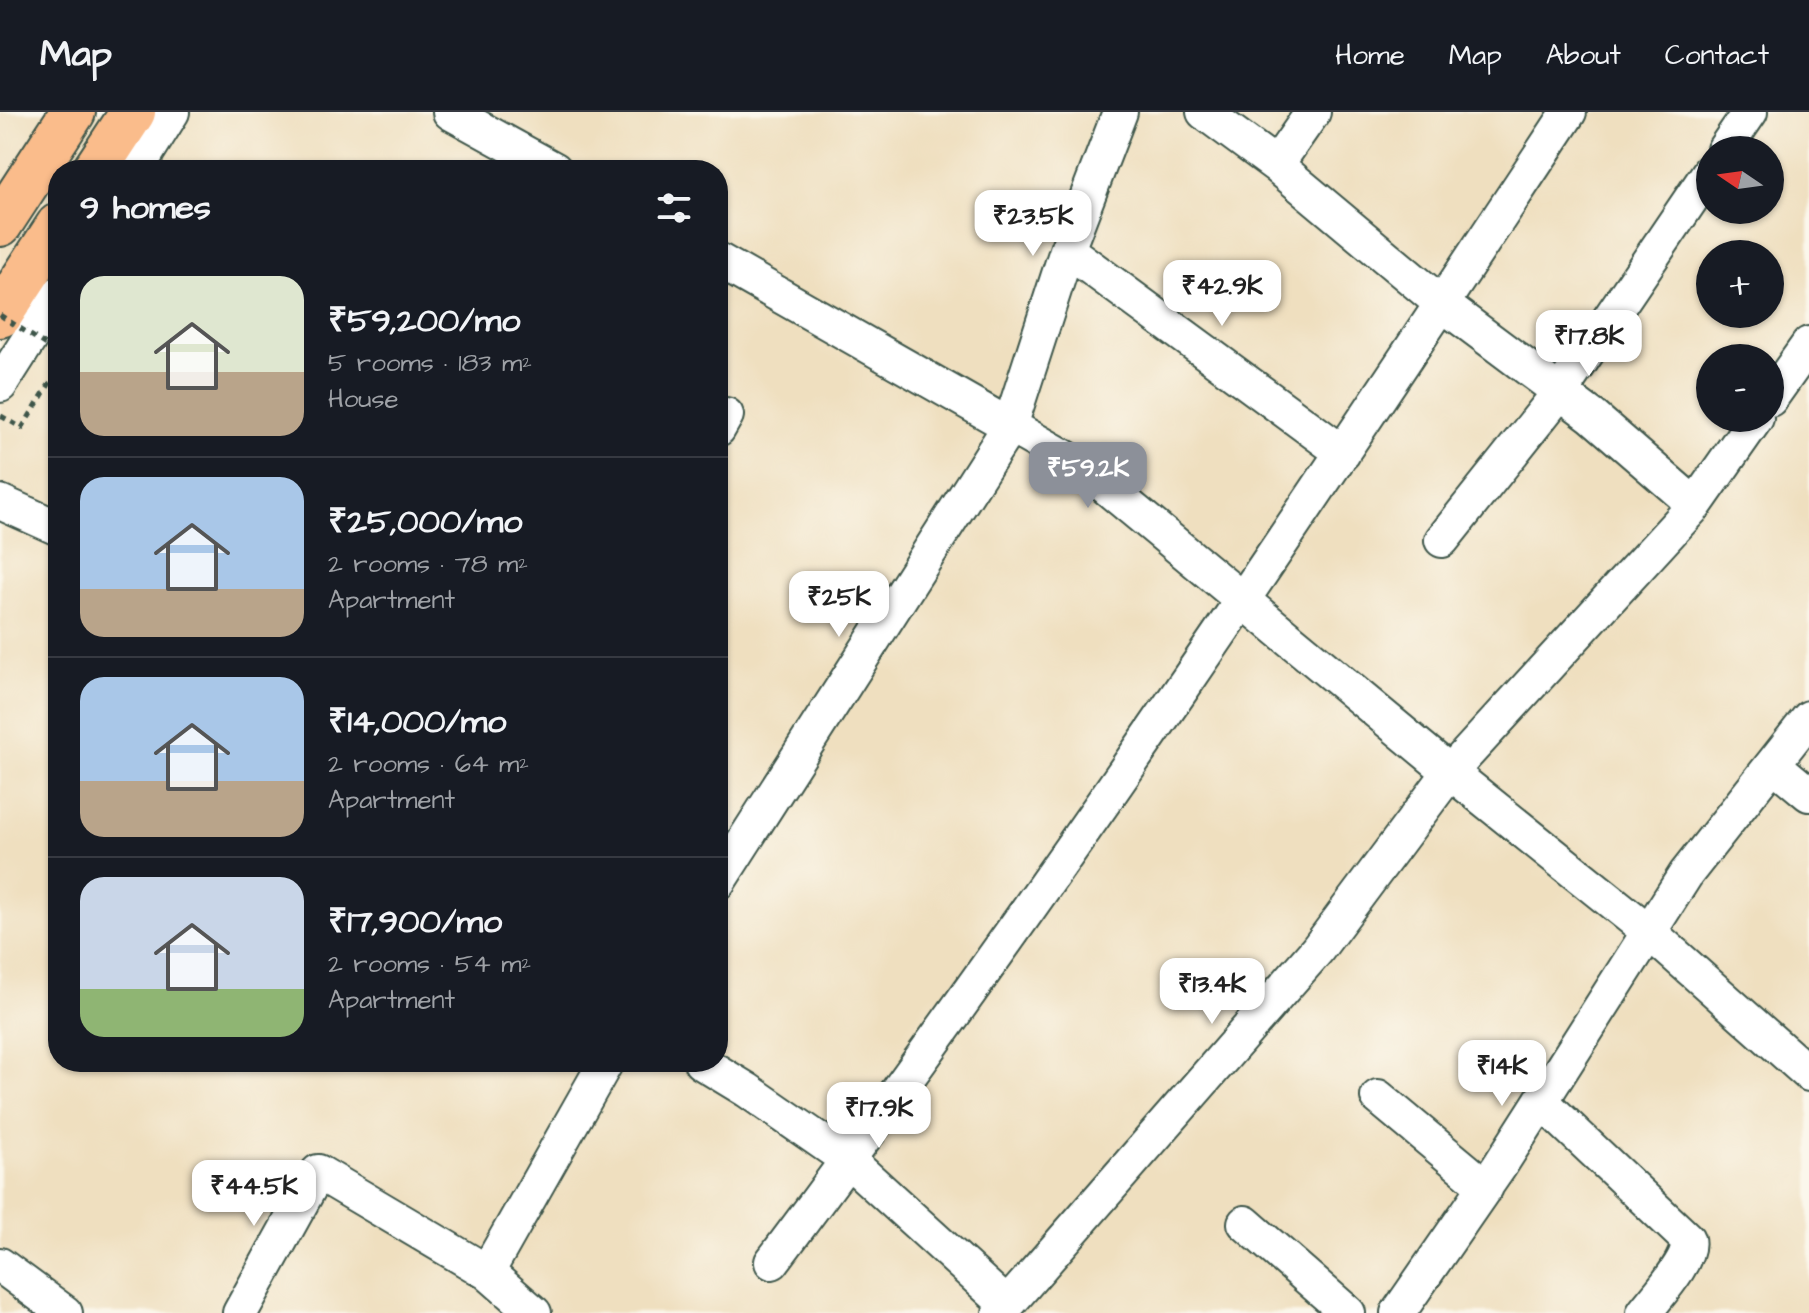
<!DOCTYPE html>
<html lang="en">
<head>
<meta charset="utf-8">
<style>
	body { margin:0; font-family:"Architects Daughter",sans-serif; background:#242831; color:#f1f3f6; height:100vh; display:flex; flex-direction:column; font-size:30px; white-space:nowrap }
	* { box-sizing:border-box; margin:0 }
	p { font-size:26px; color:#9ea1a6 }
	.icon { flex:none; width:44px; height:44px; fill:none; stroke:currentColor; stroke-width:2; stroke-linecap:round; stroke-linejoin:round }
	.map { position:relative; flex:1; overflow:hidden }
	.panel { position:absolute; left:48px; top:48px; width:680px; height:912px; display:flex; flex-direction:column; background:#171b24; border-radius:32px; box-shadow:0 2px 6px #0004 }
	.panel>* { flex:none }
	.needle { width:52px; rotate:283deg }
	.tools { position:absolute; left:1696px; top:24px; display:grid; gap:16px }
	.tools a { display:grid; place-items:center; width:88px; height:88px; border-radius:50%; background:#171b24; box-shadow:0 2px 6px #0004; font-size:40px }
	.price { position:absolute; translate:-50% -68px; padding:0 18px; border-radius:16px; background:#fff; color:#222; font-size:26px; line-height:52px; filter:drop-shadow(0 2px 4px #0008) }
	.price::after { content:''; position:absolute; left:50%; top:48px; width:24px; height:18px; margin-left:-12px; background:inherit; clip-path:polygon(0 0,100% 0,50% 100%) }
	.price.on { background:#8c9099; color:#fff }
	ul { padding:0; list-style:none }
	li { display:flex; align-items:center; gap:24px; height:200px; padding:0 32px }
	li+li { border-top:2px solid #363941 }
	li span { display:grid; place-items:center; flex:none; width:224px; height:160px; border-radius:24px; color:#555 }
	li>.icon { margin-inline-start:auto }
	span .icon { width:96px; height:96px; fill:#fffc; stroke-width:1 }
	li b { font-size:34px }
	h2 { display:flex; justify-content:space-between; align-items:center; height:96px; padding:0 32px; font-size:34px }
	header { display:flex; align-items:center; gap:48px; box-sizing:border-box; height:112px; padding:0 40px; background:#171b24; border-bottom:2px solid #363941 }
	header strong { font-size:38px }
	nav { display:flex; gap:44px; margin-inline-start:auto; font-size:28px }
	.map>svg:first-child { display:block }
</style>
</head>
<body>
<header>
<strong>Map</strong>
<nav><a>Home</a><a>Map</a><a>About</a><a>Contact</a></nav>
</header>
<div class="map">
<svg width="1809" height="1201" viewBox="0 0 1809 1201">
	<rect width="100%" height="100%" fill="#fbf7ec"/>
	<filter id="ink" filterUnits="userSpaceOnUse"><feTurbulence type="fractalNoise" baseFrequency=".0125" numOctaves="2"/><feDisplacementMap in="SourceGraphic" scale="16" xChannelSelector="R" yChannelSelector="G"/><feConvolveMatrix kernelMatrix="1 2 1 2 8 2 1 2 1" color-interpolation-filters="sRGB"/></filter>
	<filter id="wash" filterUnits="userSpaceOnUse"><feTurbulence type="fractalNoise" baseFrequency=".006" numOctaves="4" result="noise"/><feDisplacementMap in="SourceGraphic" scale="32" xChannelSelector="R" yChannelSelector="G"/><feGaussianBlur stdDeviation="1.8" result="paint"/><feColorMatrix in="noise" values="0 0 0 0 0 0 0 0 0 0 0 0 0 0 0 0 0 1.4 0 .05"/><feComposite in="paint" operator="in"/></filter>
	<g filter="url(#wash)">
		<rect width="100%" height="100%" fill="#efdfbf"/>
	</g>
	<g filter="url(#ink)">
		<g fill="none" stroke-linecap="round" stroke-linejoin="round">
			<!-- minor casing -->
			<g stroke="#3e5549" stroke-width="38">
				<path id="minor" d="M450,0L555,58
					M1204,0L1276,53L1442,192L1592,304L1695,393
					M1724,38L1750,0
					M1276,53L1313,0
					M136,58L172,0
					M1067,138L1343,341
					M718,148L1082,355L1450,660L1648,819L1809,962
					M0,273L58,182
					M1770,287L1809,232
					M718,317L726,303
					M0,390L58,416
					M1442,428L1560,280L1710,59
					M1774,653L1809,682
					M718,770L1010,314L1067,138L1120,0
					M701,950L747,978L848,1048L1007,1193
					M1378,985L1486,1075
					M1541,989L1687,1127C1693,1146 1656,1185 1644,1201
					M1245,1111L1348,1201
					M772,1150C1052,776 1312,389 1569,0
					M0,1153L65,1201
					M487,1160L606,950
					M240,1201L318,1060L487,1160L534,1201
					M1000,1201L1317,838L1450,660L1695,393L1756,306
					M1398,1201L1499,1055L1686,762L1809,606"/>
			</g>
			<!-- highway casing -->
			<g stroke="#3e5549" stroke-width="48">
				<path id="highway" d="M95,58L133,0
					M0,112L73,0
					M0,203L58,114"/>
			</g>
			<!-- path -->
			<path stroke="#3e5549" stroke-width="5" stroke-dasharray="6 6" stroke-linecap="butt" d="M1,304L22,316L58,258"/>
			<!-- minor -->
			<use href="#minor" stroke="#fff" stroke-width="34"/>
			<!-- highway -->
			<use href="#highway" stroke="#fabc8b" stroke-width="44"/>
			<!-- path-bridge -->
			<path stroke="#3e5549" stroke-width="5" stroke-dasharray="6 6" stroke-linecap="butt" d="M0,203L58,241"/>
		</g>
	</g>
</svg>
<div class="tools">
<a><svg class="needle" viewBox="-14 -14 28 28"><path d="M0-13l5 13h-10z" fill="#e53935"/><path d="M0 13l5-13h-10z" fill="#9ea1a6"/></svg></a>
<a>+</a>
<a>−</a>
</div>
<b class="price" style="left:1033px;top:146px">₹23.5K</b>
<b class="price" style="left:1222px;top:216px">₹42.9K</b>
<b class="price" style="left:1589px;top:266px">₹17.8K</b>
<b class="price on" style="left:1088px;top:398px">₹59.2K</b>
<b class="price" style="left:839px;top:527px">₹25K</b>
<b class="price" style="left:1212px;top:914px">₹13.4K</b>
<b class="price" style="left:1502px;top:996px">₹14K</b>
<b class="price" style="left:879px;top:1038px">₹17.9K</b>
<b class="price" style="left:254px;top:1116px">₹44.5K</b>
<section class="panel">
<h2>9 homes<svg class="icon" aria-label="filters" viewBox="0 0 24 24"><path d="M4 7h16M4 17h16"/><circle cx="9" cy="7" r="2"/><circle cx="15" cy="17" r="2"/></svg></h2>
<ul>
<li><span style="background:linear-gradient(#dfe7d0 60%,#b9a48a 0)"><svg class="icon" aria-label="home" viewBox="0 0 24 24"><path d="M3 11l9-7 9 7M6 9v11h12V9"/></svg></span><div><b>₹59,200/mo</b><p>5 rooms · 183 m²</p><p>House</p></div></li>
<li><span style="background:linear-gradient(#a9c7e8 70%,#b9a48a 0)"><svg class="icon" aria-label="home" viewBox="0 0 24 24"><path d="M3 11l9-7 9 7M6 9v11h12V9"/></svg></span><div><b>₹25,000/mo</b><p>2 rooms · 78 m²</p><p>Apartment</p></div></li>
<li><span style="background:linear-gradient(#a9c7e8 65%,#b9a48a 0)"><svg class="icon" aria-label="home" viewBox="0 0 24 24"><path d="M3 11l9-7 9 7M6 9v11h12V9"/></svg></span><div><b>₹14,000/mo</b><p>2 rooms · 64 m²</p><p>Apartment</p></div></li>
<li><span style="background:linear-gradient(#c9d6e8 70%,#8fb573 0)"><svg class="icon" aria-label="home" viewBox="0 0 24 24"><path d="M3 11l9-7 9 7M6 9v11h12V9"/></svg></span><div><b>₹17,900/mo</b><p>2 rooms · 54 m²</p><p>Apartment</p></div></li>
</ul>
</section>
</div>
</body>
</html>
